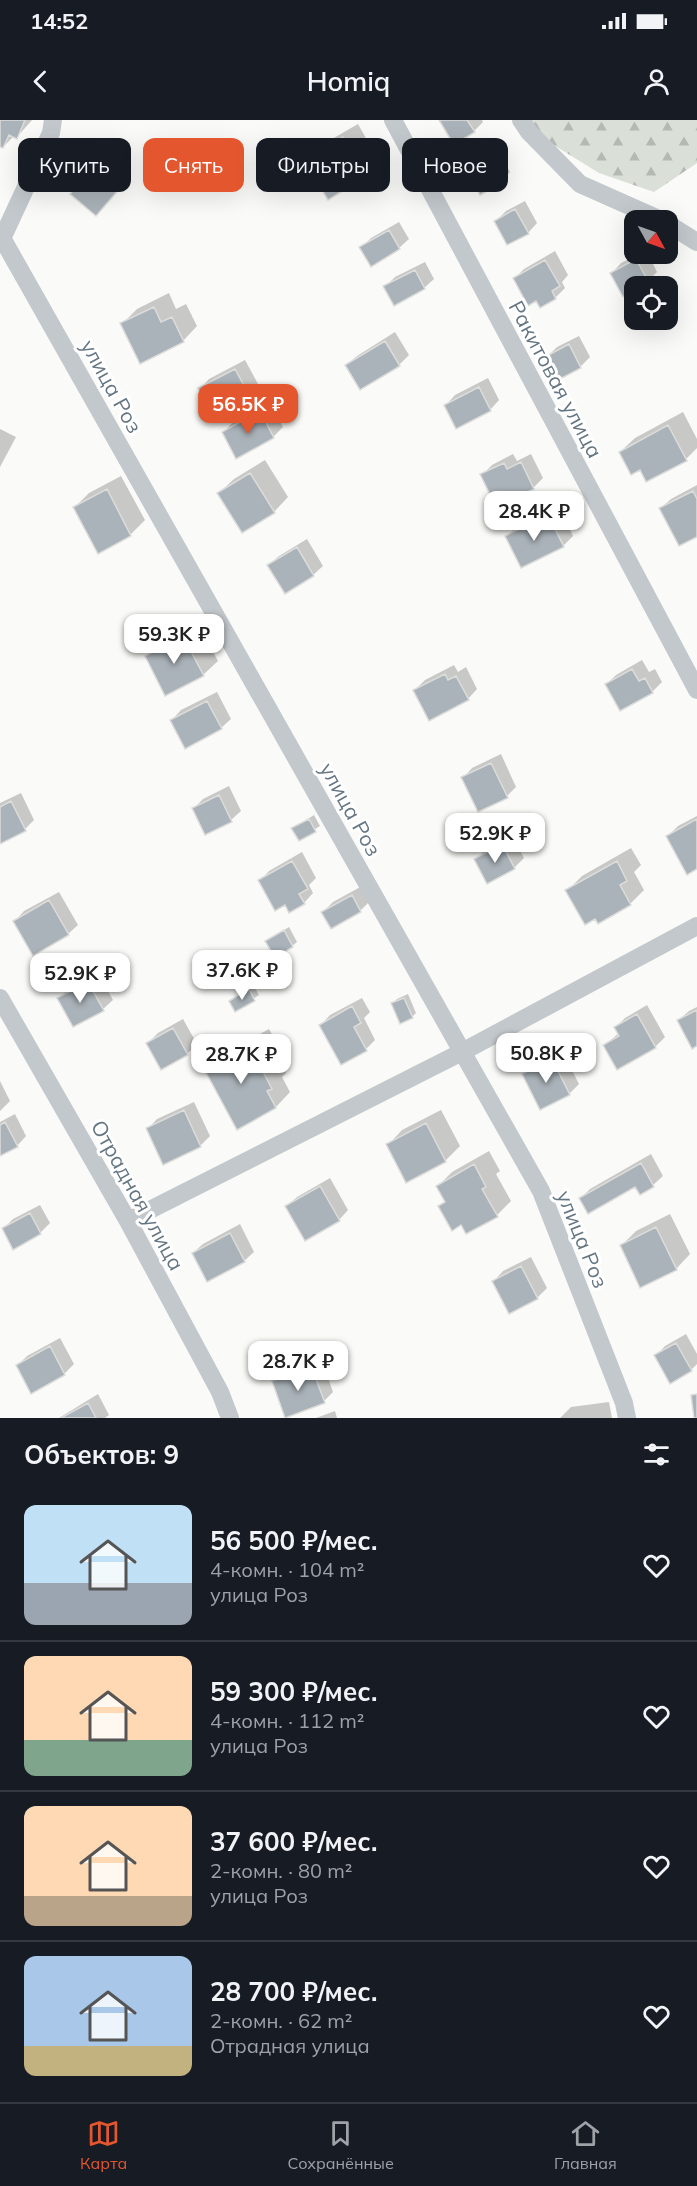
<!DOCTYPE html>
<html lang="ru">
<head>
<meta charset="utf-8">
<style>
	body { margin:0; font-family:Mulish,sans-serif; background:#20242c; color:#f1f3f6; height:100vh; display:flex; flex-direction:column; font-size:22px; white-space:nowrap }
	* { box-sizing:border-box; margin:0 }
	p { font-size:20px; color:#9ea1a6 }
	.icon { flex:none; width:33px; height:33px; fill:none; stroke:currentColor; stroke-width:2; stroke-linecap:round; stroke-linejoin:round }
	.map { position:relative; height:1298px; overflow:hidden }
	.details { display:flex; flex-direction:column; background:#171b24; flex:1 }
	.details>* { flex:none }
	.hud { position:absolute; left:18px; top:18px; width:662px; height:54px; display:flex; gap:12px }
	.needle { width:39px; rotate:130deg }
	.controls { position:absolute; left:624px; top:90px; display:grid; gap:12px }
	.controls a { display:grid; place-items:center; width:54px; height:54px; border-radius:12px; background:#171b24; box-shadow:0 6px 24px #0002; font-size:30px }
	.price { position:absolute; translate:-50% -51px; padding:0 14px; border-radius:12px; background:#fff; color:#222; font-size:20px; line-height:39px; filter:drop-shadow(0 2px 3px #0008) }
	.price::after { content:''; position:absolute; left:50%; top:36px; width:18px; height:14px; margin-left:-9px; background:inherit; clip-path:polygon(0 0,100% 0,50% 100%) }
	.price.on { background:#e4572e; color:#fff }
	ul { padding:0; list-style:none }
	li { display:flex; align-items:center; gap:18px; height:150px; padding:0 24px }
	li+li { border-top:2px solid #363941 }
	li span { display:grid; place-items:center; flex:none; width:168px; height:120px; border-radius:12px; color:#555 }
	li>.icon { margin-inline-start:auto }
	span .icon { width:72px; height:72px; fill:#fffc; stroke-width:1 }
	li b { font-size:26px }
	h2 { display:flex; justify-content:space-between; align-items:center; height:72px; padding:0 24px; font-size:26px }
	.tag { padding:0 21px; border-radius:12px; background:#171b24; box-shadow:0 6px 24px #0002; font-size:21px; line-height:54px }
	.tag.on { background:#e4572e; color:#fff }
	.status { display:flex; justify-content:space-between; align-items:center; height:42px; padding:0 30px; background:#171b24; direction:ltr }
	.status svg { height:16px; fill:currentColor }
	header { display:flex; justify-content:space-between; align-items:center; height:78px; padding:0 24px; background:#171b24; font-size:27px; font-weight:600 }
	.dock { display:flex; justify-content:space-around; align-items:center; height:84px; border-top:2px solid #363941; background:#171b24; font-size:16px; color:#9ea1a6 }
	.dock a { display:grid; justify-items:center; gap:3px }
	.dock .on { color:#e4572e }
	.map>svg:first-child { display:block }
</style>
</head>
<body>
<div class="status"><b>14:52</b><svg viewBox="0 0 49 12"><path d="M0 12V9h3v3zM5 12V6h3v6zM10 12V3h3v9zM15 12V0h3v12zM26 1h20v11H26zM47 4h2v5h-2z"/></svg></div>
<header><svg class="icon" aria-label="back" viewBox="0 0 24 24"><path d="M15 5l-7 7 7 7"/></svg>Homiq<svg class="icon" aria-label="person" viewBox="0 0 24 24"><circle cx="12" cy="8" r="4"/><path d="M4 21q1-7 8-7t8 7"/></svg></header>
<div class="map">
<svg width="697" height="1298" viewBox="0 0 697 1298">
	<defs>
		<pattern id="forest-firs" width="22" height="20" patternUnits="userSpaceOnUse" patternTransform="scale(1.5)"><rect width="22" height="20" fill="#dadfd7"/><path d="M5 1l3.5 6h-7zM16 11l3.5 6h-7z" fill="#b4b9b4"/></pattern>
	</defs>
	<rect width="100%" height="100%" fill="#fafaf8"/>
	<!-- forest -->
	<path fill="url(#forest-firs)" d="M531,0H697V43L654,72L599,53L544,19Z"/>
	<!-- shadow -->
	<path fill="#0003" d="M0,0H32L17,17L14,16L3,27L0,25Z
		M441,0H482L483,2L474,11Z
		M358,4L372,29L366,35L373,46L358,60L306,40L320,26Z
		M497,27L510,52L501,62L467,47L477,38Z
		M106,36L130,56L106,84L72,73Z
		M525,81L537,103L528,113L496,101L506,91Z
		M399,102L409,119L399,128H361L371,118Z
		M555,131L568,155L562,162L565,168L555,178L541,186L537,179L515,158L524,149Z
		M640,134H648L657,152L648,161L634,166V169L623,175L612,153L621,143Z
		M425,142L434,159L424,168L385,167L395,157Z
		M169,173L176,189L186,184L197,206L183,221L122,204L137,189Z
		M395,212L409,235L399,245L360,268L347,245L357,236Z
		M579,216L590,237L580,247L558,258L547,237L557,227Z
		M245,240L258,264L248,274L200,269L209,259Z
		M488,258L499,280L490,290L446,285L455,275Z
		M270,283L283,307L273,317L224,312L233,302Z
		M683,292L697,319V328L686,339L640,348L620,332L635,318Z
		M0,309L16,317L0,347Z
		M513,334L517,341L531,334L543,358L533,368L482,355L492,345Z
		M265,340L288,377L274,392L219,373L234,359Z
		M121,356L145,400L130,415L98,432L75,387L89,373Z
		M697,365V415L661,388L671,379Z
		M558,386L573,416L563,426L522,446L507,416L517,407Z
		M307,419L323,446L313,455L269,445L279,436Z
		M195,498L218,541L203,555L146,536L182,504Z
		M642,540L649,552L655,549L662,562L652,572L607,564L616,555Z
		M454,545L458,552L466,547L477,569L468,579L415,570L425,560Z
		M217,572L231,599L221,608L172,600L181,590Z
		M501,634L516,667L507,676L463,658L472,648Z
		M229,666L241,691L231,700L205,713L193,689L203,679Z
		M21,673L34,700L25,709L0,722V683Z
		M314,695L320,706L299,719L293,708Z
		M697,696V748L668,716L678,706Z
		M512,716L524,738L514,748L476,740L485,730Z
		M631,728L641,745L634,752L644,770L630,784L567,771L582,756Z
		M302,732L316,758L309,765L313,773L304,783H286L260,761L269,751Z
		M362,766L370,781L360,791L323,792L333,782Z
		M59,772L78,805L68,814L15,801L24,791Z
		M289,807L297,822L292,826L267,821Z
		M98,853L113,880L103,889L59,878L69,869Z
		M254,866L259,875L235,890L230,881Z
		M408,874L416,893L412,897L392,884L397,879Z
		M362,878L370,892L364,898L375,920L366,929L321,905L330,895Z
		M647,885L665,917L655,927L617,948L605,925L619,913L616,907L625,898Z
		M697,887V925L679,900L689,891Z
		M183,899L197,924L187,934L148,923L158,913Z
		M269,909L278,925L273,930L286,953L282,957L290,972L276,987L238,1008L203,945L218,931L242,918L245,922Z
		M562,931L579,964L569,974L524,954L534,945Z
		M0,961L10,981L0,991Z
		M194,982L210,1016L200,1026L148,1009L157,999Z
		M441,990L460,1026L446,1040L407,1060L388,1025L402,1010Z
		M15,994L26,1016L17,1026L0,1034V1002Z
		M489,1031L500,1051L496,1054L511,1081L497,1095L440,1086L446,1081L438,1066L452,1052Z
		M651,1034L663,1056L653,1065L640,1073L636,1065L581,1078L590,1069Z
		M330,1058L348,1090L339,1100L287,1086L297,1077Z
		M40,1085L50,1103L40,1113L3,1109L13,1099Z
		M670,1094L690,1134L676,1149L621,1126L636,1111Z
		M240,1104L254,1132L244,1141L193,1133L203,1124Z
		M531,1137L547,1168L537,1178L494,1161L503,1151Z
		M686,1214L697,1234V1244L691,1250L656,1236L665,1226Z
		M60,1218L74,1244L64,1254L17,1246L27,1236Z
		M321,1238L333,1272L324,1281L273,1262L283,1252Z
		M98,1274L109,1295L105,1298H59Z
		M609,1282L612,1298H560L571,1287Z
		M335,1291L337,1298H316Z"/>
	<!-- building -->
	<path fill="#aab3b9" stroke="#dcdcda" stroke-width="1.5" d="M0,0H25L17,19L9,15L3,28L0,27Z
		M439,0H467L475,12L454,25Z
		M343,17L359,45L352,49L359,61L328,80L304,40Z
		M487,35L502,63L480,75L465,47Z
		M95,45L121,67L96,96L70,74Z
		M515,89L529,114L507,125L494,101Z
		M389,110L400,129L371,147L359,127Z
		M636,139L649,163L642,166H634V170L623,177L610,153Z
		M545,140L560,166L552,171L556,179L540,188L536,181L528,186L513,158Z
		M415,150L425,169L394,186L383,166Z
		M154,187L161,202L172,197L184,222L140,244L120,203Z
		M385,221L400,246L360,270L345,245Z
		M569,224L581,248L558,260L545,237Z
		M235,249L249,275L212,295L198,268Z
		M479,267L491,291L456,309L444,285Z
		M260,291L274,318L236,339L222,312Z
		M668,305L687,341L646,362L640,350L631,355L619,332Z
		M521,342L534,369L496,387L480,354L504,343L507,349Z
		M250,353L275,393L242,413L217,373Z
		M107,369L131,416L98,434L73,387Z
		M693,371L697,379V417L679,426L659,388Z
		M548,395L564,427L521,448L505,416Z
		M297,427L314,456L285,474L267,445Z
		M180,511L204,556L165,576L145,536L169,523L166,518Z
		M632,549L639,561L645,558L653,573L620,591L605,564Z
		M445,554L448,560L456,556L469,580L429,601L413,570Z
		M207,581L222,609L185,629L170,600Z
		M491,643L508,678L478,692L461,657Z
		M219,675L232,702L205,715L192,688Z
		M11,681L26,711L0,724V687Z
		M309,699L316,712L299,721L291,708Z
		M697,699V749L687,755L666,716Z
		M502,724L515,749L487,764L474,739Z
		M292,741L308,769L299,774L305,784L289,793L285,785L275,791L258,760Z
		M617,741L627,761L620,765L631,785L598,804L595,799L585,805L565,770Z
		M352,775L361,792L331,809L321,792Z
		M49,780L69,815L33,836L13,801Z
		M284,810L293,827L275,838L265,821Z
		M88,862L104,891L73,907L57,878Z
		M249,869L255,881L235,892L229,881Z
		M404,878L413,898L400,904L391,883Z
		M352,886L361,903L354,907L367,931L341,945L319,905Z
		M697,890V926L692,929L677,900Z
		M637,894L656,928L617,950L603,925L619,916L614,907Z
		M173,908L188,935L161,950L146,923Z
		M254,922L264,941L259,944L272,969L267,971L276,988L237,1010L202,945L227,931L230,936Z
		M552,939L570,975L540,990L522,954Z
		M184,990L201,1027L163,1045L146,1008Z
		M5,1002L18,1027L0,1036V1005Z
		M426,1003L446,1042L406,1063L386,1024Z
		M641,1043L654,1067L640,1075L635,1067L588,1094L579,1078Z
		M474,1044L486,1067L482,1069L498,1097L466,1114L461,1105L452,1111L438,1086L445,1082L436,1066Z
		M320,1066L340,1101L305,1121L285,1086Z
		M30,1093L41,1114L13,1130L2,1108Z
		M656,1107L677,1150L640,1168L620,1125Z
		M230,1113L245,1142L207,1162L192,1133Z
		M521,1146L538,1179L509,1194L492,1161Z
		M676,1223L692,1251L670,1264L654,1235Z
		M50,1226L65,1255L31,1274L16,1245Z
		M311,1246L325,1283L285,1298L272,1261Z
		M697,1274V1298H694L691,1275Z
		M88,1283L96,1298H61Z"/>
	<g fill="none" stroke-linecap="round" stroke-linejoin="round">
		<!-- street -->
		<path stroke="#c3c8cc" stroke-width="18" d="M393,0L697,570
			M521,0L529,12L580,64L661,100
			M668,104L697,122
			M2,118L541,1071L624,1283L627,1298
			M0,123L51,13L53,0
			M0,878L128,1101L220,1272L230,1298
			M128,1101L462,932L697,806"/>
	</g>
	<g text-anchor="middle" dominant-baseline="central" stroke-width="6" stroke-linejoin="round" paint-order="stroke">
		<!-- street labels -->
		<g font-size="21" fill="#657683" stroke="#fff">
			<text transform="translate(556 259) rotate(62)">Ракитовая улица</text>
			<text transform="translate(112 266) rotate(61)">улица Роз</text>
			<text transform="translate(351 689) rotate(61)">улица Роз</text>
			<text transform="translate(138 1075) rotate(61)">Отрадная улица</text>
			<text transform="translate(583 1119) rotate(68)">улица Роз</text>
		</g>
	</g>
</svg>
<div class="controls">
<a><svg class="needle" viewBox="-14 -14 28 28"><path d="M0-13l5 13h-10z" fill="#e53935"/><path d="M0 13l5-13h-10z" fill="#9ea1a6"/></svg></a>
<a><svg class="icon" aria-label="locate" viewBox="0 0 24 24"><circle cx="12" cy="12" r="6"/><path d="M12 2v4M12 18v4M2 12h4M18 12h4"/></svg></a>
</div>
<b class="price on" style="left:248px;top:315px">56.5K ₽</b>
<b class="price" style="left:534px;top:422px">28.4K ₽</b>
<b class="price" style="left:174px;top:545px">59.3K ₽</b>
<b class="price" style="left:495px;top:744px">52.9K ₽</b>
<b class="price" style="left:242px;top:881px">37.6K ₽</b>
<b class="price" style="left:80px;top:884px">52.9K ₽</b>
<b class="price" style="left:546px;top:964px">50.8K ₽</b>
<b class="price" style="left:241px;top:965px">28.7K ₽</b>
<b class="price" style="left:298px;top:1272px">28.7K ₽</b>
<div class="hud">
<a class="tag">Купить</a>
<a class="tag on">Снять</a>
<a class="tag">Фильтры</a>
<a class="tag">Новое</a>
</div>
</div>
<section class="details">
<h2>Объектов: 9<svg class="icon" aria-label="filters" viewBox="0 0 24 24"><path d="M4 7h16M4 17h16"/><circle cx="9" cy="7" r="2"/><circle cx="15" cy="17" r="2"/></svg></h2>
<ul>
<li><span style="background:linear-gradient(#bfe0f5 65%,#9aa5b1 0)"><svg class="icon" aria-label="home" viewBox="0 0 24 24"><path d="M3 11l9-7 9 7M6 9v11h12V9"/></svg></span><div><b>56 500 ₽/мес.</b><p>4-комн. · 104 m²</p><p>улица Роз</p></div><svg class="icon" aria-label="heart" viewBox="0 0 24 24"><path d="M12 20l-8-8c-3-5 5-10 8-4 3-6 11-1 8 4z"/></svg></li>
<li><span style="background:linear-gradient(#ffd9b3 70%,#7fa58c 0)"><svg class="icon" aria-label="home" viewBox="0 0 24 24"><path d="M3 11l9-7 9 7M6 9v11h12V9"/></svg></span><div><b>59 300 ₽/мес.</b><p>4-комн. · 112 m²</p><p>улица Роз</p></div><svg class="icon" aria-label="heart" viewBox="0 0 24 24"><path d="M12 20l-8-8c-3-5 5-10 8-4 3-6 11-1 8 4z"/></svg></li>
<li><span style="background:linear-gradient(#ffd9b3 75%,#b9a48a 0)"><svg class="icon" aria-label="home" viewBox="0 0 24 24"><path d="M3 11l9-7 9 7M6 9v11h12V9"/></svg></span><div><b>37 600 ₽/мес.</b><p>2-комн. · 80 m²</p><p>улица Роз</p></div><svg class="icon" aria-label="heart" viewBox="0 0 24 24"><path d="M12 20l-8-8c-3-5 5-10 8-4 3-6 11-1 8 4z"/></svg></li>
<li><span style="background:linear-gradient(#a9c7e8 75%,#c2b280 0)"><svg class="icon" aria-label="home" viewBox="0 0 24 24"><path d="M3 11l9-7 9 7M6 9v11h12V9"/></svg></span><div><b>28 700 ₽/мес.</b><p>2-комн. · 62 m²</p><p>Отрадная улица</p></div><svg class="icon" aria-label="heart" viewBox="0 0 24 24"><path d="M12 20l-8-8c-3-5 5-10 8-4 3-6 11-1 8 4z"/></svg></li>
</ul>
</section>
<nav class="dock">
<a class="on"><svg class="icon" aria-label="map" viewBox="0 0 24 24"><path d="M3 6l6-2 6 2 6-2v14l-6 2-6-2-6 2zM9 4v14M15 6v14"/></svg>Карта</a>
<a><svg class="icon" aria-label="saved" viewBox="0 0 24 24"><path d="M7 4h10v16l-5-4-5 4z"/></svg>Сохранённые</a>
<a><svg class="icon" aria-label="home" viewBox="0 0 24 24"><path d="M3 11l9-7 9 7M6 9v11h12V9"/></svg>Главная</a>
</nav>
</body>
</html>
